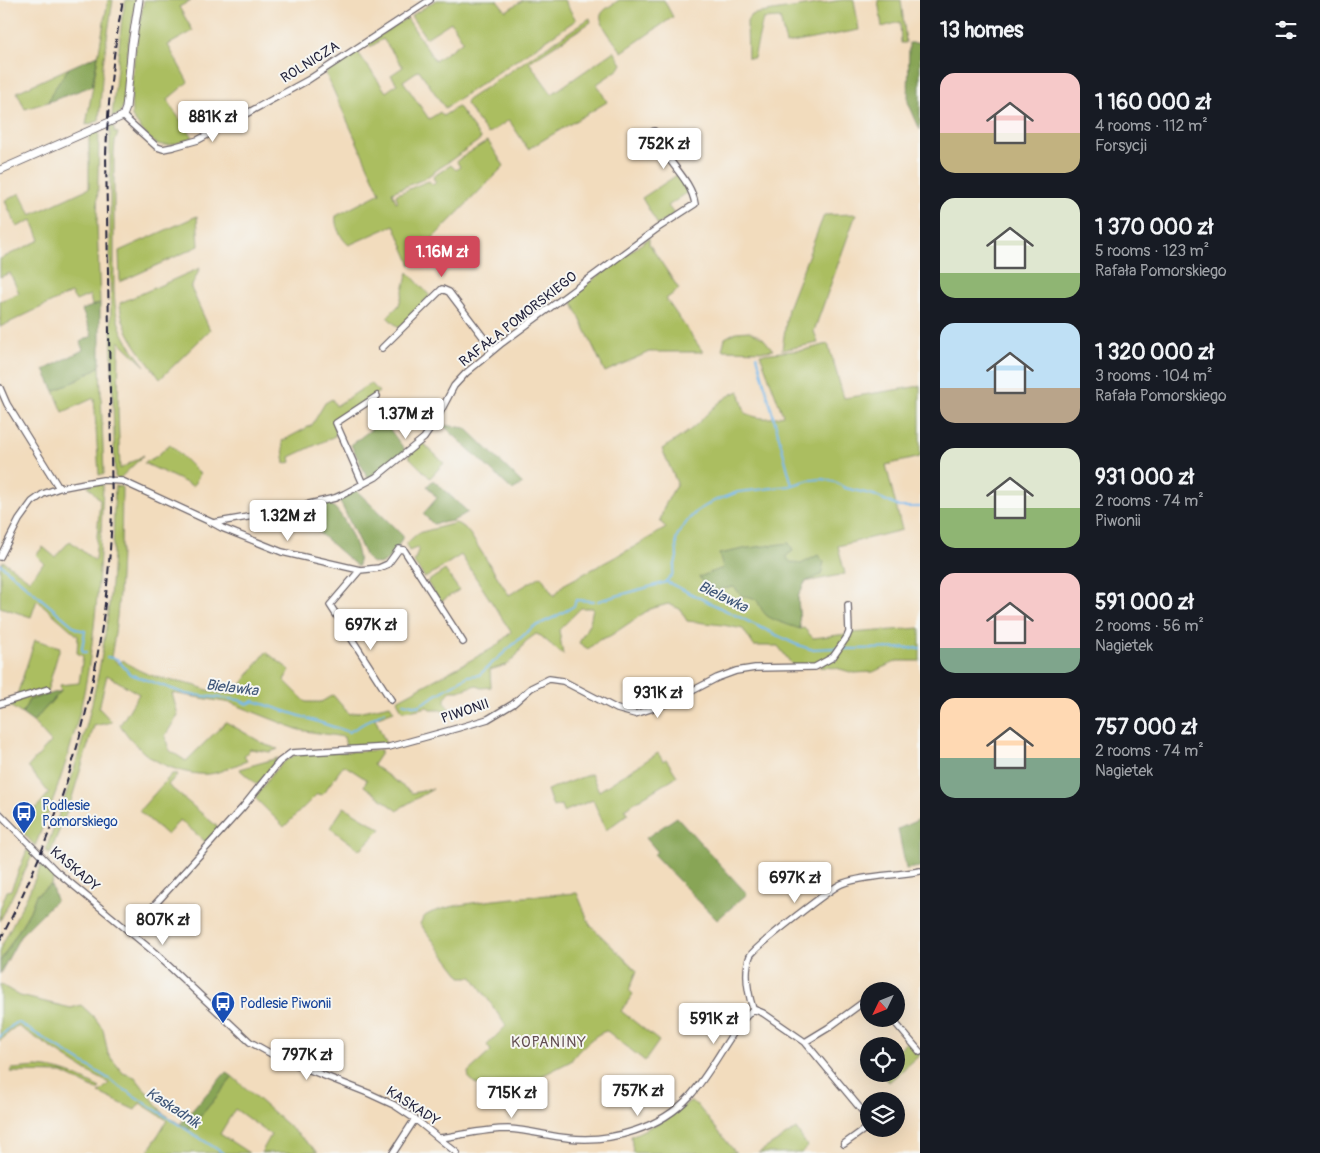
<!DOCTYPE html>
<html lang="en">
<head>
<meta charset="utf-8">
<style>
	body { margin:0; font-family:Pangolin,sans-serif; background:#20242c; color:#f1f3f6; height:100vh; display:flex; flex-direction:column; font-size:19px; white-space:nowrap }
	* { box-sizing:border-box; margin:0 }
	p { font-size:16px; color:#9ea1a6 }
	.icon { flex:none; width:28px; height:28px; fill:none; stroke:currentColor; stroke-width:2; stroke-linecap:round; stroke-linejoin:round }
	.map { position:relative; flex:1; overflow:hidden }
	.panel { display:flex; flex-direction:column; background:#171b24; width:400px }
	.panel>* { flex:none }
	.needle { width:32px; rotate:227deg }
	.fabs { position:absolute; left:860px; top:982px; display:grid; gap:10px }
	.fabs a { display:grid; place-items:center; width:45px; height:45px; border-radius:50%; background:#171b24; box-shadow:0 5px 20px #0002; font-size:25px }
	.price { position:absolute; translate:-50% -42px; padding:0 11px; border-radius:5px; background:#fff; color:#222; font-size:16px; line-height:32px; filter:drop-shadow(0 1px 2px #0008) }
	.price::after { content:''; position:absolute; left:50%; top:30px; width:15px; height:11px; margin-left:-8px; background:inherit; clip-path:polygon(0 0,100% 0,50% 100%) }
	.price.selected { background:#d1495b; color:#fff }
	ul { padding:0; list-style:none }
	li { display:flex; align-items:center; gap:15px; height:125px; padding:0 20px }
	li span { display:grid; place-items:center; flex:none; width:140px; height:100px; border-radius:15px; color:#555 }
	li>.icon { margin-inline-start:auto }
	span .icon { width:60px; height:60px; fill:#fffc; stroke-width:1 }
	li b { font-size:21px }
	h2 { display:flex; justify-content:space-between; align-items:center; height:60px; padding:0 20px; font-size:21px }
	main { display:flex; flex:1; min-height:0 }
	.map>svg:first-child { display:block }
</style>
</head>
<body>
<main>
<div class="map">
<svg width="920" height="1153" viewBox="0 0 920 1153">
	<rect width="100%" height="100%" fill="#f6f6f2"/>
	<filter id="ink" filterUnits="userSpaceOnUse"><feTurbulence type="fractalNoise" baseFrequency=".02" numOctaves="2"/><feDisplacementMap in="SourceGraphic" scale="10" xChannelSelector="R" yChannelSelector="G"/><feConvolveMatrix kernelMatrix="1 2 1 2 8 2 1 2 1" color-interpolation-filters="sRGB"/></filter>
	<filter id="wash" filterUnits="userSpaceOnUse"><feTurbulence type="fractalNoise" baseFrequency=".0096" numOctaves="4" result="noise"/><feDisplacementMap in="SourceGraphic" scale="20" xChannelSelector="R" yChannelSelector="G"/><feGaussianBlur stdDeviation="1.12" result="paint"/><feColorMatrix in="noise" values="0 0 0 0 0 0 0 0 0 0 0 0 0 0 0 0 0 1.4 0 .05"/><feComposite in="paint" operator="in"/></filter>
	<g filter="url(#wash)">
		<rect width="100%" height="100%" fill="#f2dcbd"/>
		<!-- green -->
		<path fill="#abbe61" stroke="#66704e" d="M108,0H113L103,64L99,121L86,125Z
			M126,0H136L128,45L124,104L120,114L112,117L122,17Z
			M144,0H192L179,7L193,31L168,45L188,82L168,99L171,107L193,137C156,153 154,145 132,117C129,78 137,38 144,0Z
			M436,0H497L506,11L523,0H564L576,20L445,108L419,70L403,81L429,119L440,112L443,116L457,107L459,108L481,139L424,179L392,192L396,202L398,201L396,196L397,194C408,190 419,184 429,181L433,185L436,182L433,178L434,176L451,165L456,170L460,167L457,162L459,159L488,141L504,166L420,251L411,265L394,225L349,245C341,239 334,225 336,216L380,193L326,74V72L357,51L386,92L397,84L391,75L403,67L383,39L370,47L368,43L407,18L435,61L463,41L451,22L426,38L411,16Z
			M619,0H664L673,17L622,52C617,45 598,23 601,15C603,9 614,4 619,0Z
			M842,0H854L859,30L786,44L780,18L763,19L754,58H748L747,22L749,17L754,14Z
			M878,0H901L906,43H901L900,22L882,27Z
			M590,18L591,22L529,62L552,94L614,51L622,64L619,69L597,84L607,102L528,149L509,120L488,134L466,104L467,100Z
			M69,68L53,91L48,102L25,109L17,92Z
			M110,126H114V132L118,133L115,142L114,153V291C116,327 123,338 145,366L119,341L118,411L120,469L144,455L119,479L115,477L110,279Z
			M99,130L97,224L100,303L92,306L90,295L76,301L71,293L0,327V301L19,293L10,273L0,277V259L40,240L32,220L17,227L5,201L20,193L31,215L89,188V135Z
			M677,175L683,181L688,192L668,206L674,214L658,225L642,198Z
			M856,214L814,331L818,343L782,350L788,308L824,215Z
			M197,216L199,246L120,282L119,251Z
			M649,238V244L679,289L666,299L703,352H649L605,372L570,297Z
			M200,268L191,288L210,330L160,379C144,356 121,333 120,303Z
			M408,272L430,296L399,328L387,317L399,305Z
			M749,331L763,338L773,350L766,351L722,350L725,338L736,332Z
			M828,344L844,398L920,386V457L886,465L902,530L838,546L845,574L805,582L798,596L800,629L804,628L813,638L847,634C829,661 826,666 793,666L778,646H754L743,629L723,625L687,621L680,609L668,604L650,609L610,636L599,640L588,649L579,643L590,622L593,608H581L559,630L563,655L541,636L536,634L525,642L517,655L506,665L490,670L491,687L481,688L476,685L459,691H451C443,698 443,704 451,710H432L427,707L414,710L402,711L397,700L495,647L511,632L461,555L425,578L414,563L419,547L409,551L406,544L418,533L456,523L464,527L470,534L509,595L541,576L554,596L563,585L632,548L666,528L660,521L664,507L677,483L662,449C674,441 688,433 698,423C711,410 721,398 739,391L745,413C759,419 768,420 783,415L760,354L804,350Z
			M100,366L104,474L99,475L94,398L63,412L54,391L76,381Z
			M371,383L379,392L333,422L336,432L335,436L290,457L291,462L285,464L282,441L312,425L325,403L332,399L336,406Z
			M423,443L444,463L430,478L408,456Z
			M170,444L200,474L193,486L144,463L157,456Z
			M100,483L103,484C100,563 97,642 78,719C67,763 52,805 35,846L19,828L49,793L28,767L51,742L33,722L61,691L60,685L79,683L83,656L77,653L78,636L37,600L31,617L0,607V567L3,561L29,580L44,563L36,555L43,547L55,557L70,541L95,561L100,500L88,486Z
			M115,486L122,487C121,543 122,601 111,657L119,664L123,660C143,676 164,679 188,684C196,685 203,689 211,691C218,693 226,693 234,694L266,652L290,670L284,680L306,702H321L333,695L349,714L390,705L394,711L375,718L386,744L346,747L344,737L299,730L231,703L172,693L178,715L165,736L169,750L186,761L226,722L266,745L278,749L270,752L250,749L244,756L247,761C237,764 228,769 218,772C197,780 155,765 140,749C132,742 126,733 120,725L139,694L107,675L99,708L112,722L94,726L70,804L50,853L45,851C79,767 103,676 111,585C114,552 113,519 115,486Z
			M445,570L459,590L440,602L427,582Z
			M920,628V661H897L873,672L854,673L836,668L819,667L824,664L850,633Z
			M35,640L60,647L46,695L29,700L22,714L7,704L16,698Z
			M381,750V753L373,765L412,793L433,789L402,807L398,811L364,786L367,780L344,765L322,795L317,794L284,827L255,798C267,782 278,760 299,754Z
			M658,753L663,761L666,759L677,776L624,809L628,814L606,830L593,800L563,812L561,805L553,807L547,790L591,774L599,791Z
			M278,758L257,785L239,769Z
			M172,774H178L168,785L219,828L207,843L180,820L167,835L139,811Z
			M344,807L381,829L360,850L330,828Z
			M27,850L33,854L0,921V909L7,891L11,890Z
			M42,863L54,877L51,885L36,895L30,911L0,962V949L30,890Z
			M577,893L590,925L637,971L629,990L633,994L621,1011L659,1041L645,1061L607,1031C597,1032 576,1052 571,1061L497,1099L469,1079L468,1072L491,1051L487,1045L506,1026L473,977H461L420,924C421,922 422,919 424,917C441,901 550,895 577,893Z
			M0,984L20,996L71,1008L81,1005L95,1018L103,1029L108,1054L123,1073L135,1077L163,1113L189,1130L233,1077L318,1152L261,1153L271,1135L235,1109L220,1134L249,1153H155L149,1150L167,1120L140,1103L135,1110L99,1093L109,1083L88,1072L18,1026L15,1027L0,1041Z
			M908,1041L920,1055L889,1082L881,1074H896V1052Z
			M37,1067C63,1069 77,1076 100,1088L97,1090L62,1073L10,1072L12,1069Z
			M690,1101L697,1105L736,1153H633L631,1136L667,1119Z
			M796,1129L808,1147L801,1153H758Z"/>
		<!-- forest -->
		<path fill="#88a557" stroke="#556449" d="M909,43H920V130L908,102Z
			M98,55L92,86L48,102L53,91L69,68Z
			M100,303V366L76,381L54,391L44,370L83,350L80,342L92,336L82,310Z
			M383,420L405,450L376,474L368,478L351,445Z
			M443,425L466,428L523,484L512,490Z
			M433,480L468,512L453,521L433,524L423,514L437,498L427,486Z
			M356,490L403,536C397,551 381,576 366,557L339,499Z
			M327,503C342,507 362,552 358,567L294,511Z
			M789,543L793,551L786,556L790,562L801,564L818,555L824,562L821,575L805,582L798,597L800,629C792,626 771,620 766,615C755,603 763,598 742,596L734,587L710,591L699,577L723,568L719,554L748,548Z
			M61,691L33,722L22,714L29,700Z
			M677,817L747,894L717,920L654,855L657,851L646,838Z
			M920,819V867L906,869L898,829Z
			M51,885L56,900L21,935L0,974V962L30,911L36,895Z
			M226,1072L233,1077L189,1130L180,1124Z"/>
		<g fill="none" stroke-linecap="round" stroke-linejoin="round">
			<!-- stream -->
			<path stroke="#78baed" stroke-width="2" d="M757,356L792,485
				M0,564L77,629L85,631L82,649L83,652H86
				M665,582L672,575L677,557L676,540L678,534L689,519L697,511L714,501L738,492L790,486L809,480L823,479L835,482L845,488L874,495L899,507H920
				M598,601L667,582L795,644L810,649L838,648
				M843,649L920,648
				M107,657L117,659L130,674L186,694L239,700L247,704L254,701L349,732L385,711
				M403,703L418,706L468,676L479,675L533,627L555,617L574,606L576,600L594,601
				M0,1037L15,1023H19L109,1079
				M111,1081L223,1153"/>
		</g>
	</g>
	<g filter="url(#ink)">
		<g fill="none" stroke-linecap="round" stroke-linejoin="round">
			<!-- minor casing -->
			<g stroke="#6b6368" stroke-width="8">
				<path id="minor" d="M123,116L157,147L163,149L173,147L198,140L308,80L430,0
					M382,348L442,289L449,292L493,350
					M0,388L7,404L59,488
					M363,484L336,423L377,396
					M213,523L222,528L282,552L360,570L379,568L388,564L399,549L404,550L463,642
					M0,557L19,520L32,502L43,494L59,488L85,483L103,480L122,481L213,523L271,513L335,498L344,494L376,477L424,438L435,422L454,386L466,373L502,343L658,228L695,204C691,177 661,158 654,131
					M360,570L330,605L391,700
					M0,704L48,689
					M0,814L56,871L154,952L250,1042L277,1057L368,1093L394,1105L415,1119L457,1153
					M130,932L243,807L279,762L291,753L389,747L458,728L488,719L513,704L531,688L549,679L563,681L617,709L635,714L669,703L717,678L736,671L755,668L815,667L833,657L847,637L849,632L848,605
					M753,1009C748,993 744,972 750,956C754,948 834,885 844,883C868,875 895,876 920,871
					M753,1009L763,1013L805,1042L828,1028L869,998
					M892,1019L920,1052
					M805,1042L869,1119
					M440,1138C462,1135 485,1129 508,1129C529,1130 548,1136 568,1138C611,1143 661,1128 690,1096C714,1069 728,1034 753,1009
					M844,1144L869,1126
					M393,1153L415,1119"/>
			</g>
			<!-- tertiary casing -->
			<g stroke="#6b6368" stroke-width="9">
				<path id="tertiary" d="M0,170L123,116L126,108L132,44L139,0"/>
			</g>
			<!-- minor -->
			<use href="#minor" stroke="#fff" stroke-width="5.5"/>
			<!-- tertiary -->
			<use href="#tertiary" stroke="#fff" stroke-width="7"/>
			<!-- rail -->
			<path stroke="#22223b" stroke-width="2" stroke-dasharray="8 4" stroke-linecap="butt" d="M0,940C72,804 107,663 112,510L106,155C108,103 113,51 123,0"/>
		</g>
	</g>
	<!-- icons -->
	<defs>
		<g id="bus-pin" transform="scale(1.25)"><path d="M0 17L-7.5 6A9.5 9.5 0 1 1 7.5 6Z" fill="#1a4fb4" stroke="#f6f6f2"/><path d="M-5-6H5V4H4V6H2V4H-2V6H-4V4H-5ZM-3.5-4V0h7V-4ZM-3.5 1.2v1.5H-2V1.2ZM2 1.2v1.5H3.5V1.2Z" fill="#fff"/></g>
	</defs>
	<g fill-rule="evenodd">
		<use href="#bus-pin" x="24" y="813"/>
		<use href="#bus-pin" x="223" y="1003"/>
	</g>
	<g text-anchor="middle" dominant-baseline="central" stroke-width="4" stroke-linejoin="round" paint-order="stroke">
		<!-- street labels -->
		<g font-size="14" fill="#22223b" stroke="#f6f6f2">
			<text transform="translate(310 62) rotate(-32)">ROLNICZA</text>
			<text transform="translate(518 319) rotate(-38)">RAFAŁA POMORSKIEGO</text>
			<text transform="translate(465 711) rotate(-19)">PIWONII</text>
			<text transform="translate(75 869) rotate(41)">KASKADY</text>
			<text transform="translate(413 1106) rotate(33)">KASKADY</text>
		</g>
		<!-- transit labels -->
		<g font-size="14" fill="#164399" stroke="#f6f6f2" text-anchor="start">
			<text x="42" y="805">Podlesie<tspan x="42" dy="16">Pomorskiego</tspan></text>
			<text x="240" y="1003">Podlesie Piwonii</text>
		</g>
		<!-- water labels -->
		<g font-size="15" font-style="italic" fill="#405779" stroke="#f6f6f2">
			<text transform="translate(723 597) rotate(26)">Bielawka</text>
			<text transform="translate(232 688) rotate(7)">Bielawka</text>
			<text transform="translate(173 1108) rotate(33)">Kaskadnik</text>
		</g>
		<!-- neighbourhood labels -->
		<g font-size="15" letter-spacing="1" fill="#634e52" stroke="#f6f6f2">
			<text x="549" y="1042">KOPANINY</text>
		</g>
	</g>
</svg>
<div class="fabs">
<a><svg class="needle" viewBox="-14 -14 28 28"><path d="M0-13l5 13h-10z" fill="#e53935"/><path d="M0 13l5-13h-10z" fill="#9ea1a6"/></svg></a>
<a><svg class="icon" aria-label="locate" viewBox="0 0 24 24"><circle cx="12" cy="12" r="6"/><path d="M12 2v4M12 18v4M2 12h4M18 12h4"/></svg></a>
<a><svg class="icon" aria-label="layers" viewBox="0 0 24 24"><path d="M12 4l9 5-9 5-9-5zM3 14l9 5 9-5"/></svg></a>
</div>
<b class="price" style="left:213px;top:143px">881K zł</b>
<b class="price" style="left:664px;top:170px">752K zł</b>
<b class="price selected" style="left:442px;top:278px">1.16M zł</b>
<b class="price" style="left:406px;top:440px">1.37M zł</b>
<b class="price" style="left:288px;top:542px">1.32M zł</b>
<b class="price" style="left:371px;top:651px">697K zł</b>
<b class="price" style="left:658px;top:719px">931K zł</b>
<b class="price" style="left:795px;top:904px">697K zł</b>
<b class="price" style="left:163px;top:946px">807K zł</b>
<b class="price" style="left:714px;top:1045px">591K zł</b>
<b class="price" style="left:307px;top:1081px">797K zł</b>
<b class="price" style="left:638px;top:1117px">757K zł</b>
<b class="price" style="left:512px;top:1119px">715K zł</b>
</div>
<section class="panel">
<h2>13 homes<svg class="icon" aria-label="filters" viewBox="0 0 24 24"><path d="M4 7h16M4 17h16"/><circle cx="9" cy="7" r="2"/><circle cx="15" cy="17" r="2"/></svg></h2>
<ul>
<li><span style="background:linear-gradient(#f6c9c9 60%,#c2b280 0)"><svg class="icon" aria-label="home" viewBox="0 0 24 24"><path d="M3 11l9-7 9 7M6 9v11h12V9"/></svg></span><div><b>1 160 000 zł</b><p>4 rooms · 112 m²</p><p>Forsycji</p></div></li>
<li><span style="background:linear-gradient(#dfe7d0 75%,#8fb573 0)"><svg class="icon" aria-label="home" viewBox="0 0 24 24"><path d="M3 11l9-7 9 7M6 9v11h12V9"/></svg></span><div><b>1 370 000 zł</b><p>5 rooms · 123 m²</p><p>Rafała Pomorskiego</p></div></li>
<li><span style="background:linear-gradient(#bfe0f5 65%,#b9a48a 0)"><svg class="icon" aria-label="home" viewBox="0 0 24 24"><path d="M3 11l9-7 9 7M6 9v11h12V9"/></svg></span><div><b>1 320 000 zł</b><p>3 rooms · 104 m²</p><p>Rafała Pomorskiego</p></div></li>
<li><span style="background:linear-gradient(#dfe7d0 60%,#8fb573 0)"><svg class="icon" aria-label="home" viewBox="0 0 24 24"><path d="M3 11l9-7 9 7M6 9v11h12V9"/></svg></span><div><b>931 000 zł</b><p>2 rooms · 74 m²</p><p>Piwonii</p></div></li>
<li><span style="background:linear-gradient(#f6c9c9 75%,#7fa58c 0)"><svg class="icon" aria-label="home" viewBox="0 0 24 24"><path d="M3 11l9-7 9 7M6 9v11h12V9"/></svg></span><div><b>591 000 zł</b><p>2 rooms · 56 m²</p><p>Nagietek</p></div></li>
<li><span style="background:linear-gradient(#ffd9b3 60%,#7fa58c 0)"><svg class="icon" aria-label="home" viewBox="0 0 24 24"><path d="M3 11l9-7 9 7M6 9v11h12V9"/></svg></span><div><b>757 000 zł</b><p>2 rooms · 74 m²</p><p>Nagietek</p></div></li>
</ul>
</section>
</main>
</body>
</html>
